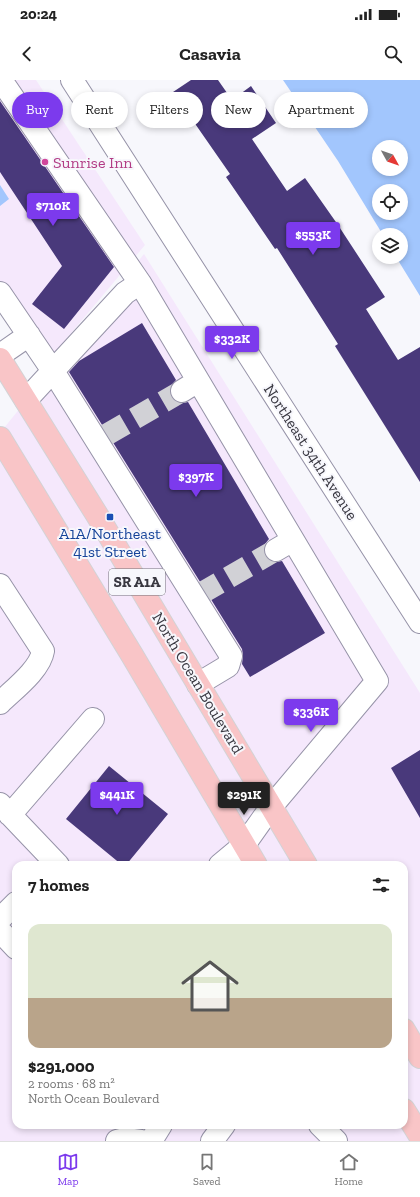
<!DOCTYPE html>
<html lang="en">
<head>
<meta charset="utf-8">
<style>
	body { margin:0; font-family:"Zilla Slab",serif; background:#f6f6f6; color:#222; height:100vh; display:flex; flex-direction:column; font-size:15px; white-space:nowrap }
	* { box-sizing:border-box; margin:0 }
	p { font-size:13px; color:#767676 }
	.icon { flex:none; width:22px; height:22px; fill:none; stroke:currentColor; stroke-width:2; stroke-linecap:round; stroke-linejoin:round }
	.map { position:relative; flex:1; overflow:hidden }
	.details { position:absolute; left:12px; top:781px; width:396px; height:268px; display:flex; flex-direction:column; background:#fff; border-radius:12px; box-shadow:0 2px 6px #0003 }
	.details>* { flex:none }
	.top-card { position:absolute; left:12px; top:12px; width:396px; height:36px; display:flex; gap:8px }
	.needle { width:26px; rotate:130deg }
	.fabs { position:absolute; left:372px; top:60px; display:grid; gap:8px }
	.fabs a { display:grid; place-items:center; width:36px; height:36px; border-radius:50%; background:#fff; box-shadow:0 2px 6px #0003; font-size:20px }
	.price { position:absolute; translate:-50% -34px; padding:0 9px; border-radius:4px; background:#7c3aed; color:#fff; font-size:13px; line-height:26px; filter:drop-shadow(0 1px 2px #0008) }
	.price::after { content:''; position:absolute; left:50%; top:24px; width:12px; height:9px; margin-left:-6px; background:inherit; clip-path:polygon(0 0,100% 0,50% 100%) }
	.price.on { background:#222; color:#fff }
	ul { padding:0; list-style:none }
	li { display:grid; align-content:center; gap:8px; height:212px; padding:0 16px }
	li span { display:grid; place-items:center; height:124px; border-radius:12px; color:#555 }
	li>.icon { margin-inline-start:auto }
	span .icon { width:72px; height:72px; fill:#fffc; stroke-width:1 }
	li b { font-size:17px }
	h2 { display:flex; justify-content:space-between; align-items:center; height:48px; padding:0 16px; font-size:17px }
	.tag { padding:0 14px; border-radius:18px; background:#fff; box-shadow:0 2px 6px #0003; font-size:14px; line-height:36px }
	.tag.on { background:#7c3aed; color:#fff }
	.status { display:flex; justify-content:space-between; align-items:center; height:28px; padding:0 20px; background:#fff; direction:ltr }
	.status svg { height:11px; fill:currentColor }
	header { display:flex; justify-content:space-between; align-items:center; height:52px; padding:0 16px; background:#fff; font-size:18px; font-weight:700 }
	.dock { display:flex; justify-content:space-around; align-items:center; height:56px; border-top:1px solid #e0e0e0; background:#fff; font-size:11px; color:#767676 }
	.dock a { display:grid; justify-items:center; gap:2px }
	.dock .on { color:#7c3aed }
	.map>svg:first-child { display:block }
</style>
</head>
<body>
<div class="status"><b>20:24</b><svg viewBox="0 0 49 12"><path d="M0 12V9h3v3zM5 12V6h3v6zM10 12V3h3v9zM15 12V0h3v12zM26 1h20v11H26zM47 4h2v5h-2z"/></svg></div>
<header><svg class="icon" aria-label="back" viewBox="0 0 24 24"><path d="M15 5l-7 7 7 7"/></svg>Casavia<svg class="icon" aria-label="search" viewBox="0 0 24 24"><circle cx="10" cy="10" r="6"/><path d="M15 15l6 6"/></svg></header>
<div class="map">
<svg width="420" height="1061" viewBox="0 0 420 1061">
	<rect width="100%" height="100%" fill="#f7f7fc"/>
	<!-- commercial -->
	<path fill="#f5e8fc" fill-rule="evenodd" d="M0,0H36L145,165L41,289L0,228Z
		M144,174L420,613V1061H0V353ZM16,785H404V1045H16Z"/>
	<!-- water -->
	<path fill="#a2c6fd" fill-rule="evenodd" d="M283,0H420V216L396,177H401V155H383L338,81ZM379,67H401V89H379ZM379,111H401V133H379Z
		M0,105L9,119L0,126Z"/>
	<!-- building -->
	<path fill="#49397b" d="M191,0H218L232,20L251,6L276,43L252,59L287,111L305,98L338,145L385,217L366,229L398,280L420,267V402L335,266L338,264L277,168L275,169L226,97L230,94L173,12Z
		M0,21L114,187L64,249L32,224L62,186L0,92Z
		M142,243L176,300L171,306L170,312L171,317L176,322L183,323L188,322L269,459L265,464L264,470L265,476L270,481L276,482L282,481L325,553L250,597L242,584L243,575L242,569L69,292L79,281Z
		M420,670V738L391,688Z
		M109,686L168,734L126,785H122L66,739Z"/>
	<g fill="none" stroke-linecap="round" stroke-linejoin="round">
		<!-- minor-tunnel -->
		<path stroke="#d1d1d6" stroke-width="22" stroke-dasharray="22 11" stroke-linecap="butt" d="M106,355L182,311
			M200,514L276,470"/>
		<!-- minor casing -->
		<g stroke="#9693a8" stroke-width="24">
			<path id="minor" d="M1,0L140,203
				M72,0L420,542
				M0,213L53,291L231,576L228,586L198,604
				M0,275L29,255
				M182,311L198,301
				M26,320L125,213L140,203L377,601L271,727L244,765L220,785
				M276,470L293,460
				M0,505L43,571C40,590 13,610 0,623
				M0,724L58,785
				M10,735L93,639
				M0,839L16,823
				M0,851L16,868
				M320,1045L336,1061
				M117,1061L125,1059L141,1061
				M151,1061L161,1045
				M212,1061L224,1045"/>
		</g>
		<!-- major casing -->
		<g stroke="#d3d3d5" stroke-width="24">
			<path id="major" d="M0,279L97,435L306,785
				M0,358L132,575L256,785
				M404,950L420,977
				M404,1030L420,1056"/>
		</g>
		<!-- minor -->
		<use href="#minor" stroke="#fff" stroke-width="22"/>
		<!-- major -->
		<use href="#major" stroke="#f9c5c7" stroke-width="22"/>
	</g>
	<!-- markers -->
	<circle fill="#d1479c" stroke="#f7f7fc" stroke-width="1.5" cx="45" cy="82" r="4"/>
	<rect fill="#1a4fb4" stroke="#f7f7fc" stroke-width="1.5" x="106" y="433" width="8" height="8" rx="2"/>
	<g text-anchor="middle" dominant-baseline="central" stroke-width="4" stroke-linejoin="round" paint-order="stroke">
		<!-- shield labels -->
		<rect fill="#f7f7fc" stroke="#717178" stroke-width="1" x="109" y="489" width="56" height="26" rx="3"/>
		<g font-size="15" font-weight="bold" fill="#383740">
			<text x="137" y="502">SR A1A</text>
		</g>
		<!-- hotel labels -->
		<g font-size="16" fill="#b23c85" stroke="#f7f7fc" text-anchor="start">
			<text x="53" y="82">Sunrise Inn</text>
		</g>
		<!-- street labels -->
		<g font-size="16" fill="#383740" stroke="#f7f7fc">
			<text transform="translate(311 372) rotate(57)">Northeast 34th Avenue</text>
			<text transform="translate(198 603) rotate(59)">North Ocean Boulevard</text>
		</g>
		<!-- transit labels -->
		<g font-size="16" fill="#164399" stroke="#f7f7fc">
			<text x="110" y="453">A1A/Northeast<tspan x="110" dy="18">41st Street</tspan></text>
		</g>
	</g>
</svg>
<div class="fabs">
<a><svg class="needle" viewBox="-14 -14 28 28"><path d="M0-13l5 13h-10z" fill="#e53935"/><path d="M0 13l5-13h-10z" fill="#767676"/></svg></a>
<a><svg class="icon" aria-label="locate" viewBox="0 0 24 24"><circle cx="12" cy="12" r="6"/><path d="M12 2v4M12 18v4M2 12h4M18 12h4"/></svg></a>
<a><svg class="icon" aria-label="layers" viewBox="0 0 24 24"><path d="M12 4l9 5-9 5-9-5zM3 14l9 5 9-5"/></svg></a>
</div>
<b class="price" style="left:53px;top:147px">$710K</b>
<b class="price" style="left:313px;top:176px">$553K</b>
<b class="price" style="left:232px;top:280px">$332K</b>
<b class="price" style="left:196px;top:418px">$397K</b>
<b class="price" style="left:311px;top:653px">$336K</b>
<b class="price" style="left:117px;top:736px">$441K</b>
<b class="price on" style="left:244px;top:736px">$291K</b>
<div class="top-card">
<a class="tag on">Buy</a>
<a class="tag">Rent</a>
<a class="tag">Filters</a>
<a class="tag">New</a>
<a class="tag">Apartment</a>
</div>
<section class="details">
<h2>7 homes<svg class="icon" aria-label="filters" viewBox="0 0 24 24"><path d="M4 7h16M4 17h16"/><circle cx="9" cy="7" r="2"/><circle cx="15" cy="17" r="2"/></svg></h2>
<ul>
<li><span style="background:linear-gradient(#dfe7d0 60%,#b9a48a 0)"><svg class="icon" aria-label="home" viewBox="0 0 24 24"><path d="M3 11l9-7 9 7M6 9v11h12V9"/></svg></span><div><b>$291,000</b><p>2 rooms · 68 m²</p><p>North Ocean Boulevard</p></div></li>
</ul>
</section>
</div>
<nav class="dock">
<a class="on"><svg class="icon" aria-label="map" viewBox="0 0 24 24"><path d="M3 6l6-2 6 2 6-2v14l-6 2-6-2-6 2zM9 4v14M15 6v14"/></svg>Map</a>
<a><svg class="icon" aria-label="saved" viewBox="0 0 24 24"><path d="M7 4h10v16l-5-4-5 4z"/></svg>Saved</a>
<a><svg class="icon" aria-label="home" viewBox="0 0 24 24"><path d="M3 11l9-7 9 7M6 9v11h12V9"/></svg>Home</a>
</nav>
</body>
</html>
